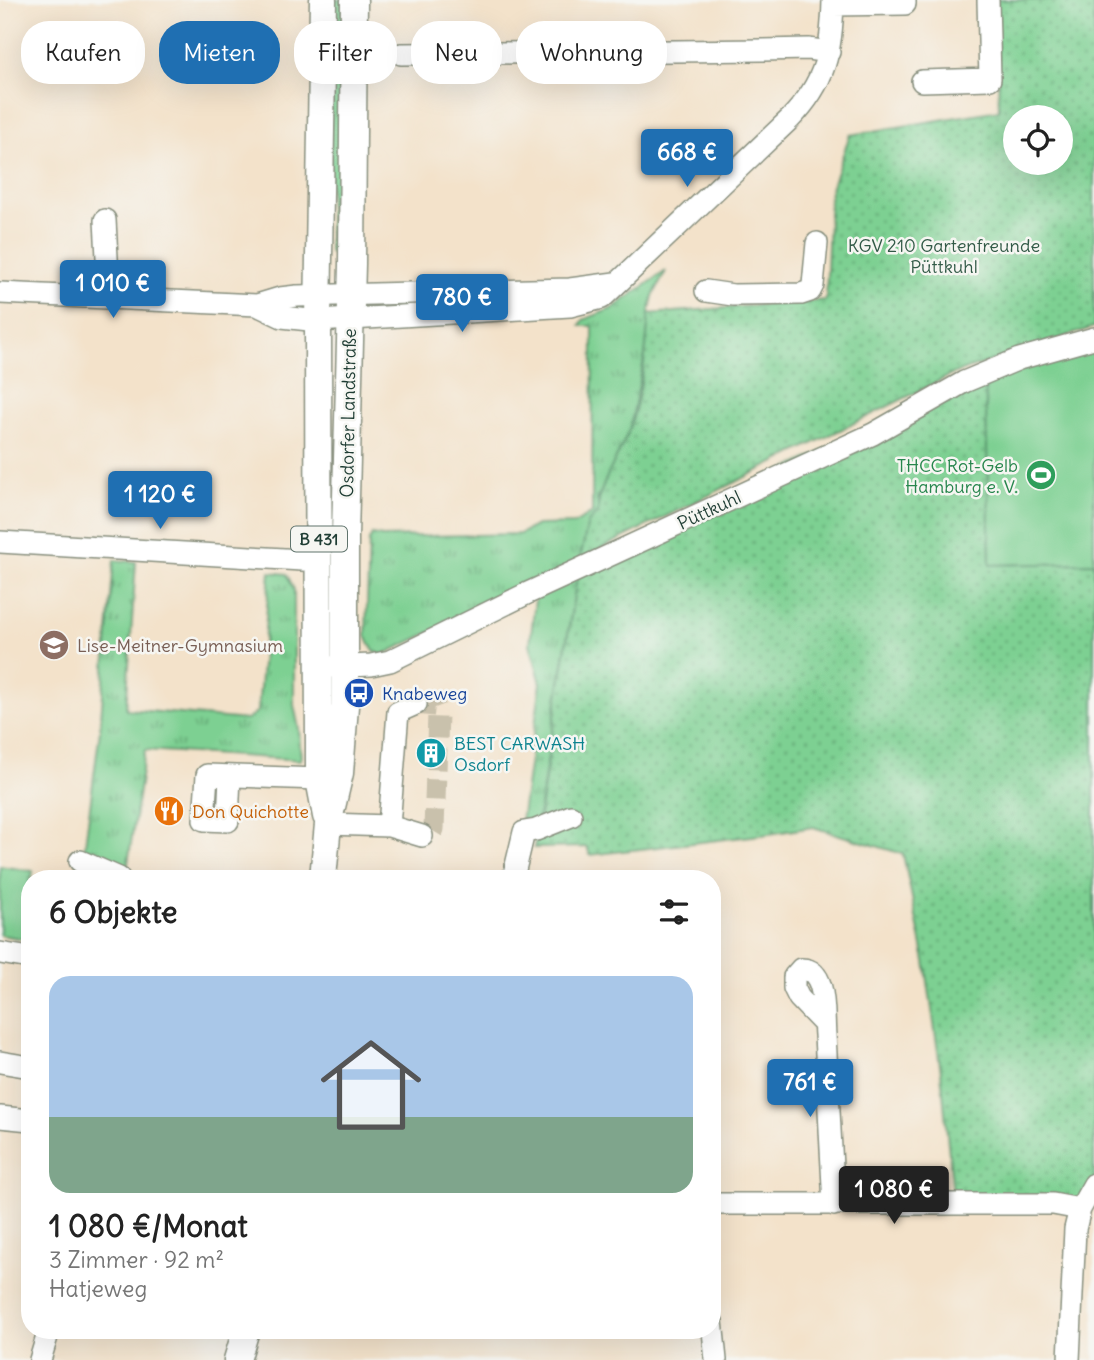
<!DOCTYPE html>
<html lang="de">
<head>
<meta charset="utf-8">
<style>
	body { margin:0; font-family:Delius,sans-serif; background:#f6f6f6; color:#222; height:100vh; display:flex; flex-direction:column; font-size:26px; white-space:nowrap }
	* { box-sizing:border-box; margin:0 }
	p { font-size:23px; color:#767676 }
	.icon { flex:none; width:38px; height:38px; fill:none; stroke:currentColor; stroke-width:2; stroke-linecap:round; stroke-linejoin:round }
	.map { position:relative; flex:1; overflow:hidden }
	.drawer { position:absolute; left:21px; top:870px; width:700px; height:469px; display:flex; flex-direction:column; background:#fff; border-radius:28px; box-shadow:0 7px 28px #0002 }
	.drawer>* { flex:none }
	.top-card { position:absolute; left:21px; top:21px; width:700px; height:63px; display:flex; gap:14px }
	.fabs { position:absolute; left:1003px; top:105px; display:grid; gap:14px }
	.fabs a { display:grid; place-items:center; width:70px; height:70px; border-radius:50%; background:#fff; box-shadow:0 7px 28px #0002; font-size:35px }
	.price { position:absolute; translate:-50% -60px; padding:0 16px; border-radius:7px; background:#1f6fb2; color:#fff; font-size:23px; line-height:46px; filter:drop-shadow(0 2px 4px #0008) }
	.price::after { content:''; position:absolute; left:50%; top:42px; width:21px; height:16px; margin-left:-10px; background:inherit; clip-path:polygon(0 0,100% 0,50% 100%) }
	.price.active { background:#222; color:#fff }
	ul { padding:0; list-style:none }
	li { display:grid; align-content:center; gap:14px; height:371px; padding:0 28px }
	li+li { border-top:2px solid #e0e0e0 }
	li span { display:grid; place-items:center; height:217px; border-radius:21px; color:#555 }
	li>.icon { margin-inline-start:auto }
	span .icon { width:126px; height:126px; fill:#fffc; stroke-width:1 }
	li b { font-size:30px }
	h2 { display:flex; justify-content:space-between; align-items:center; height:84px; padding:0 28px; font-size:30px }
	.chip { padding:0 24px; border-radius:28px; background:#fff; box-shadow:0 7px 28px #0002; font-size:24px; line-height:63px }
	.chip.active { background:#1f6fb2; color:#fff }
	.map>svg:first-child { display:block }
</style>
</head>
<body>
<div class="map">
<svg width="1094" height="1360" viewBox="0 0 1094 1360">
	<defs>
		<pattern id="park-tufts" width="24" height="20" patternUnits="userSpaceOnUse" patternTransform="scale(1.75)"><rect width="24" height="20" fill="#7dd092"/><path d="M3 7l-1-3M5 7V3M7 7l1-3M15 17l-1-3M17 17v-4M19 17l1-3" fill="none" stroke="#66aa78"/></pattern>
		<pattern id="garden-dots" width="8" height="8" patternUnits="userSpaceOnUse" patternTransform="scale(1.75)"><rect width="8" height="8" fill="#7dd092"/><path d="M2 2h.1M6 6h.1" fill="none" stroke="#66aa78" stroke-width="1.8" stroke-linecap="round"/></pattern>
	</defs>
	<rect width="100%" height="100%" fill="#f6f6f2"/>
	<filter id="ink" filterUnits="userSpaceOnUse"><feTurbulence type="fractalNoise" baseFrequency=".0143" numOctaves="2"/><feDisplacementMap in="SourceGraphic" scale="14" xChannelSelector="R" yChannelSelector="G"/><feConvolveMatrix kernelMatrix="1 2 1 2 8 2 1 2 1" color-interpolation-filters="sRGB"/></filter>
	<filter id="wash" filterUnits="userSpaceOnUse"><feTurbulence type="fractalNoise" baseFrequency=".00686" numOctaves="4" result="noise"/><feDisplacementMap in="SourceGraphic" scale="28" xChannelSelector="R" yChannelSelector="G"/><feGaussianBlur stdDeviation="1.57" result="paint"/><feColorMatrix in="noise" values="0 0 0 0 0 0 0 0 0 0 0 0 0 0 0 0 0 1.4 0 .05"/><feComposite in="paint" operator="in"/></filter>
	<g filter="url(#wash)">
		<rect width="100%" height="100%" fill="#f3e2ca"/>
		<!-- grass -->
		<path fill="#7dd092" stroke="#4e8663" stroke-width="2" d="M332,0H343L340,253H329Z
			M1094,338V563L990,565L985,372Z
			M0,866L33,871L32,878H30L24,939L0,935Z"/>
		<!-- park -->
		<path fill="url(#park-tufts)" stroke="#4e8663" stroke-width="2" d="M666,271L653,296L649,314L646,350L630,428L598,498V512L580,559L536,830L517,849L541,683L530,644L537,582L382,655L374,651L366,636L369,541L372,535L382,537L520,534L537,525L574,524L592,513L593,326H580L583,320L611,309Z
			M114,560L136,562L126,709L247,720L258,711L270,572L287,574L294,590V705L299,729L301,760L145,750L127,870L114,877L81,875L100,730Z"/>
		<!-- garden -->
		<path fill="url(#garden-dots)" stroke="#4e8663" stroke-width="2" fill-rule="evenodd" d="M996,0H1094V327L955,373L580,559L588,522L598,512C598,482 621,455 630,427C642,391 646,352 649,314L826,300L830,191L850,135L999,110ZM1015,117H1060V163H1015Z
			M985,372L990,565L1094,563V1185L1080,1209L954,1205L941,1072L925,961L903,854L813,827L769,834L590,855L587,847L534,848L578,571Z"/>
	</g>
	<g filter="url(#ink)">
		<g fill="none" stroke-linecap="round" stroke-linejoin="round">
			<!-- minor-tunnel -->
			<path stroke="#c9c1ac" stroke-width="21" stroke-dasharray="21 10" stroke-linecap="butt" d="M416,704L435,706L438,714L434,829L431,834L422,836"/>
			<!-- minor casing -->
			<g stroke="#89907f" stroke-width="24">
				<path id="minor" d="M833,5L905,4V0
					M401,54L763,50L808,49L829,52
					M922,81L990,79L988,0
					M105,220L108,276L106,298
					M706,291L733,295L801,294L810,291L813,285L817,243
					M0,293L257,305L280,298L297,296L570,289L615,283
					M257,305L282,317L318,321L570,306L602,298L790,119C826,82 832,50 833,0
					M0,542L319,561
					M329,667L371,665L390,661L528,593L873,434L964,382L1019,359L1094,338
					M230,776L228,821L204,820L207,775L319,779
					M328,824L389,826L422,836
					M389,826L398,712L416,704
					M80,861L119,878
					M513,878L524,832L536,830L571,816
					M0,953L30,958
					M824,1024L799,998L794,988V977L801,969C828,968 823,1015 825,1035L834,1205
					M0,1062L30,1067
					M0,1117L30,1120
					M712,1204H1053L1080,1209
					M712,1321L716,1360
					M40,1360L49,1330
					M1069,1360L1075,1229L1080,1209L1094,1184"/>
			</g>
			<!-- major casing -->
			<g stroke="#89907f" stroke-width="29">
				<path id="major" d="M323,0L318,321L319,779L326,816
					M323,878L328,824L340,773L345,706V536L352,264L354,0
					M237,1360L246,1330"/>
			</g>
			<!-- minor -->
			<use href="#minor" stroke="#fff" stroke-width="21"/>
			<!-- major -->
			<use href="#major" stroke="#fff" stroke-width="26"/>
		</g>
	</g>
	<!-- icons -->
	<defs>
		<g id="stadium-disc" transform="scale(1.575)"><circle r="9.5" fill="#2e9e5b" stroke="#f6f6f2"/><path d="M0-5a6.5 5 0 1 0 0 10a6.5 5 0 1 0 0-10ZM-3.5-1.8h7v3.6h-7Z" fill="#fff"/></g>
		<g id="school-disc" transform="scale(1.575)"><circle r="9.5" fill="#8d6e63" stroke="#f6f6f2"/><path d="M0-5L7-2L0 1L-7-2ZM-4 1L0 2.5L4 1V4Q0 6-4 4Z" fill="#fff"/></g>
		<g id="bus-disc" transform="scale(1.575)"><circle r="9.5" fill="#1a4fb4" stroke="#f6f6f2"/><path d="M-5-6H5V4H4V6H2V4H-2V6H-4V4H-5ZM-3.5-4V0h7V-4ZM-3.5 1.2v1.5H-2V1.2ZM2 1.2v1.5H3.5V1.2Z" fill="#fff"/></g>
		<g id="building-disc" transform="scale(1.575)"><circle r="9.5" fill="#0f9aa8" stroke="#f6f6f2"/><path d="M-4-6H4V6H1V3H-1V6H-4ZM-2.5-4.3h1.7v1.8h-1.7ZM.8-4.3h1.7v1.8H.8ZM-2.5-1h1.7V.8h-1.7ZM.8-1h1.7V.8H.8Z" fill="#fff"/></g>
		<g id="restaurant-disc" transform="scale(1.575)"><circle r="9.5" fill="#e8710a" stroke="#f6f6f2"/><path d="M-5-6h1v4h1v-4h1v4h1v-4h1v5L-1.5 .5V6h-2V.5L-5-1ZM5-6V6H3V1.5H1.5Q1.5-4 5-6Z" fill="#fff"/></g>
	</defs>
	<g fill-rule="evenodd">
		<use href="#stadium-disc" x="1041" y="475"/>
		<use href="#school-disc" x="54" y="645"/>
		<use href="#bus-disc" x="359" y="693"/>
		<use href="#building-disc" x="431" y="753"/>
		<use href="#restaurant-disc" x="169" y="811"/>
	</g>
	<g text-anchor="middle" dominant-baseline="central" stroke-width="5" stroke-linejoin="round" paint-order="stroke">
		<!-- shield labels -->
		<rect fill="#f6f6f2" stroke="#60746d" stroke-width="2" x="291" y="526.5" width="56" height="25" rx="5"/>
		<g font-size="16" font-weight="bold" fill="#1f3d34">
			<text x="319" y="539">B 431</text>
		</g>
		<!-- park labels -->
		<g font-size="18" fill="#325a47" stroke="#f6f6f2">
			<text x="944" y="245">KGV 210 Gartenfreunde<tspan x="944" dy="21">Püttkuhl</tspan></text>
		</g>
		<!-- street labels -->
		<g font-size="18" fill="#1f3d34" stroke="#f6f6f2">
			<text transform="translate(348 413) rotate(-89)">Osdorfer Landstraße</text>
			<text transform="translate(709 510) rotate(-25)">Püttkuhl</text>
		</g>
		<!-- leisure labels -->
		<g font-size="18" fill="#27864d" stroke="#f6f6f2" text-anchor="end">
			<text x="1018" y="465">THCC Rot-Gelb<tspan x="1018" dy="21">Hamburg e. V.</tspan></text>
		</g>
		<!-- education labels -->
		<g font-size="18" fill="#785e54" stroke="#f6f6f2" text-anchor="start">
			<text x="77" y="645">Lise-Meitner-Gymnasium</text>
		</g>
		<!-- transit labels -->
		<g font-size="18" fill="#164399" stroke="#f6f6f2" text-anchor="start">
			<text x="382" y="693">Knabeweg</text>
		</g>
		<!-- culture labels -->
		<g font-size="18" fill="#0d838f" stroke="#f6f6f2" text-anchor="start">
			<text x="454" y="743">BEST CARWASH<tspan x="454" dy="21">Osdorf</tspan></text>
		</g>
		<!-- food labels -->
		<g font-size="18" fill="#c56008" stroke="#f6f6f2" text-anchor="start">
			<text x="192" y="811">Don Quichotte</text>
		</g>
	</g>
</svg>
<div class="fabs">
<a><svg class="icon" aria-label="locate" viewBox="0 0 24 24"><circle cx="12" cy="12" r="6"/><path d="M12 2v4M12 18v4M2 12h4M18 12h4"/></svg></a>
</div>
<b class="price" style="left:687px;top:189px">668 €</b>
<b class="price" style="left:113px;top:320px">1 010 €</b>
<b class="price" style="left:462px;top:334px">780 €</b>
<b class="price" style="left:160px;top:531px">1 120 €</b>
<b class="price" style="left:810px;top:1119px">761 €</b>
<b class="price active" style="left:894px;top:1226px">1 080 €</b>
<div class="top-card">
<a class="chip">Kaufen</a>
<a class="chip active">Mieten</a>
<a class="chip">Filter</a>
<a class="chip">Neu</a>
<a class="chip">Wohnung</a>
</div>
<section class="drawer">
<h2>6 Objekte<svg class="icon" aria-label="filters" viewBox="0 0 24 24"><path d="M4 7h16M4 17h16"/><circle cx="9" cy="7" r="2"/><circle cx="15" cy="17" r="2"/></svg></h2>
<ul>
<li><span style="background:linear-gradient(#a9c7e8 65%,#7fa58c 0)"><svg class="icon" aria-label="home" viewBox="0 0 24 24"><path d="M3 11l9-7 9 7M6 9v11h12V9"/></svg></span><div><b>1 080 €/Monat</b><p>3 Zimmer · 92 m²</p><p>Hatjeweg</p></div></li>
</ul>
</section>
</div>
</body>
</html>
